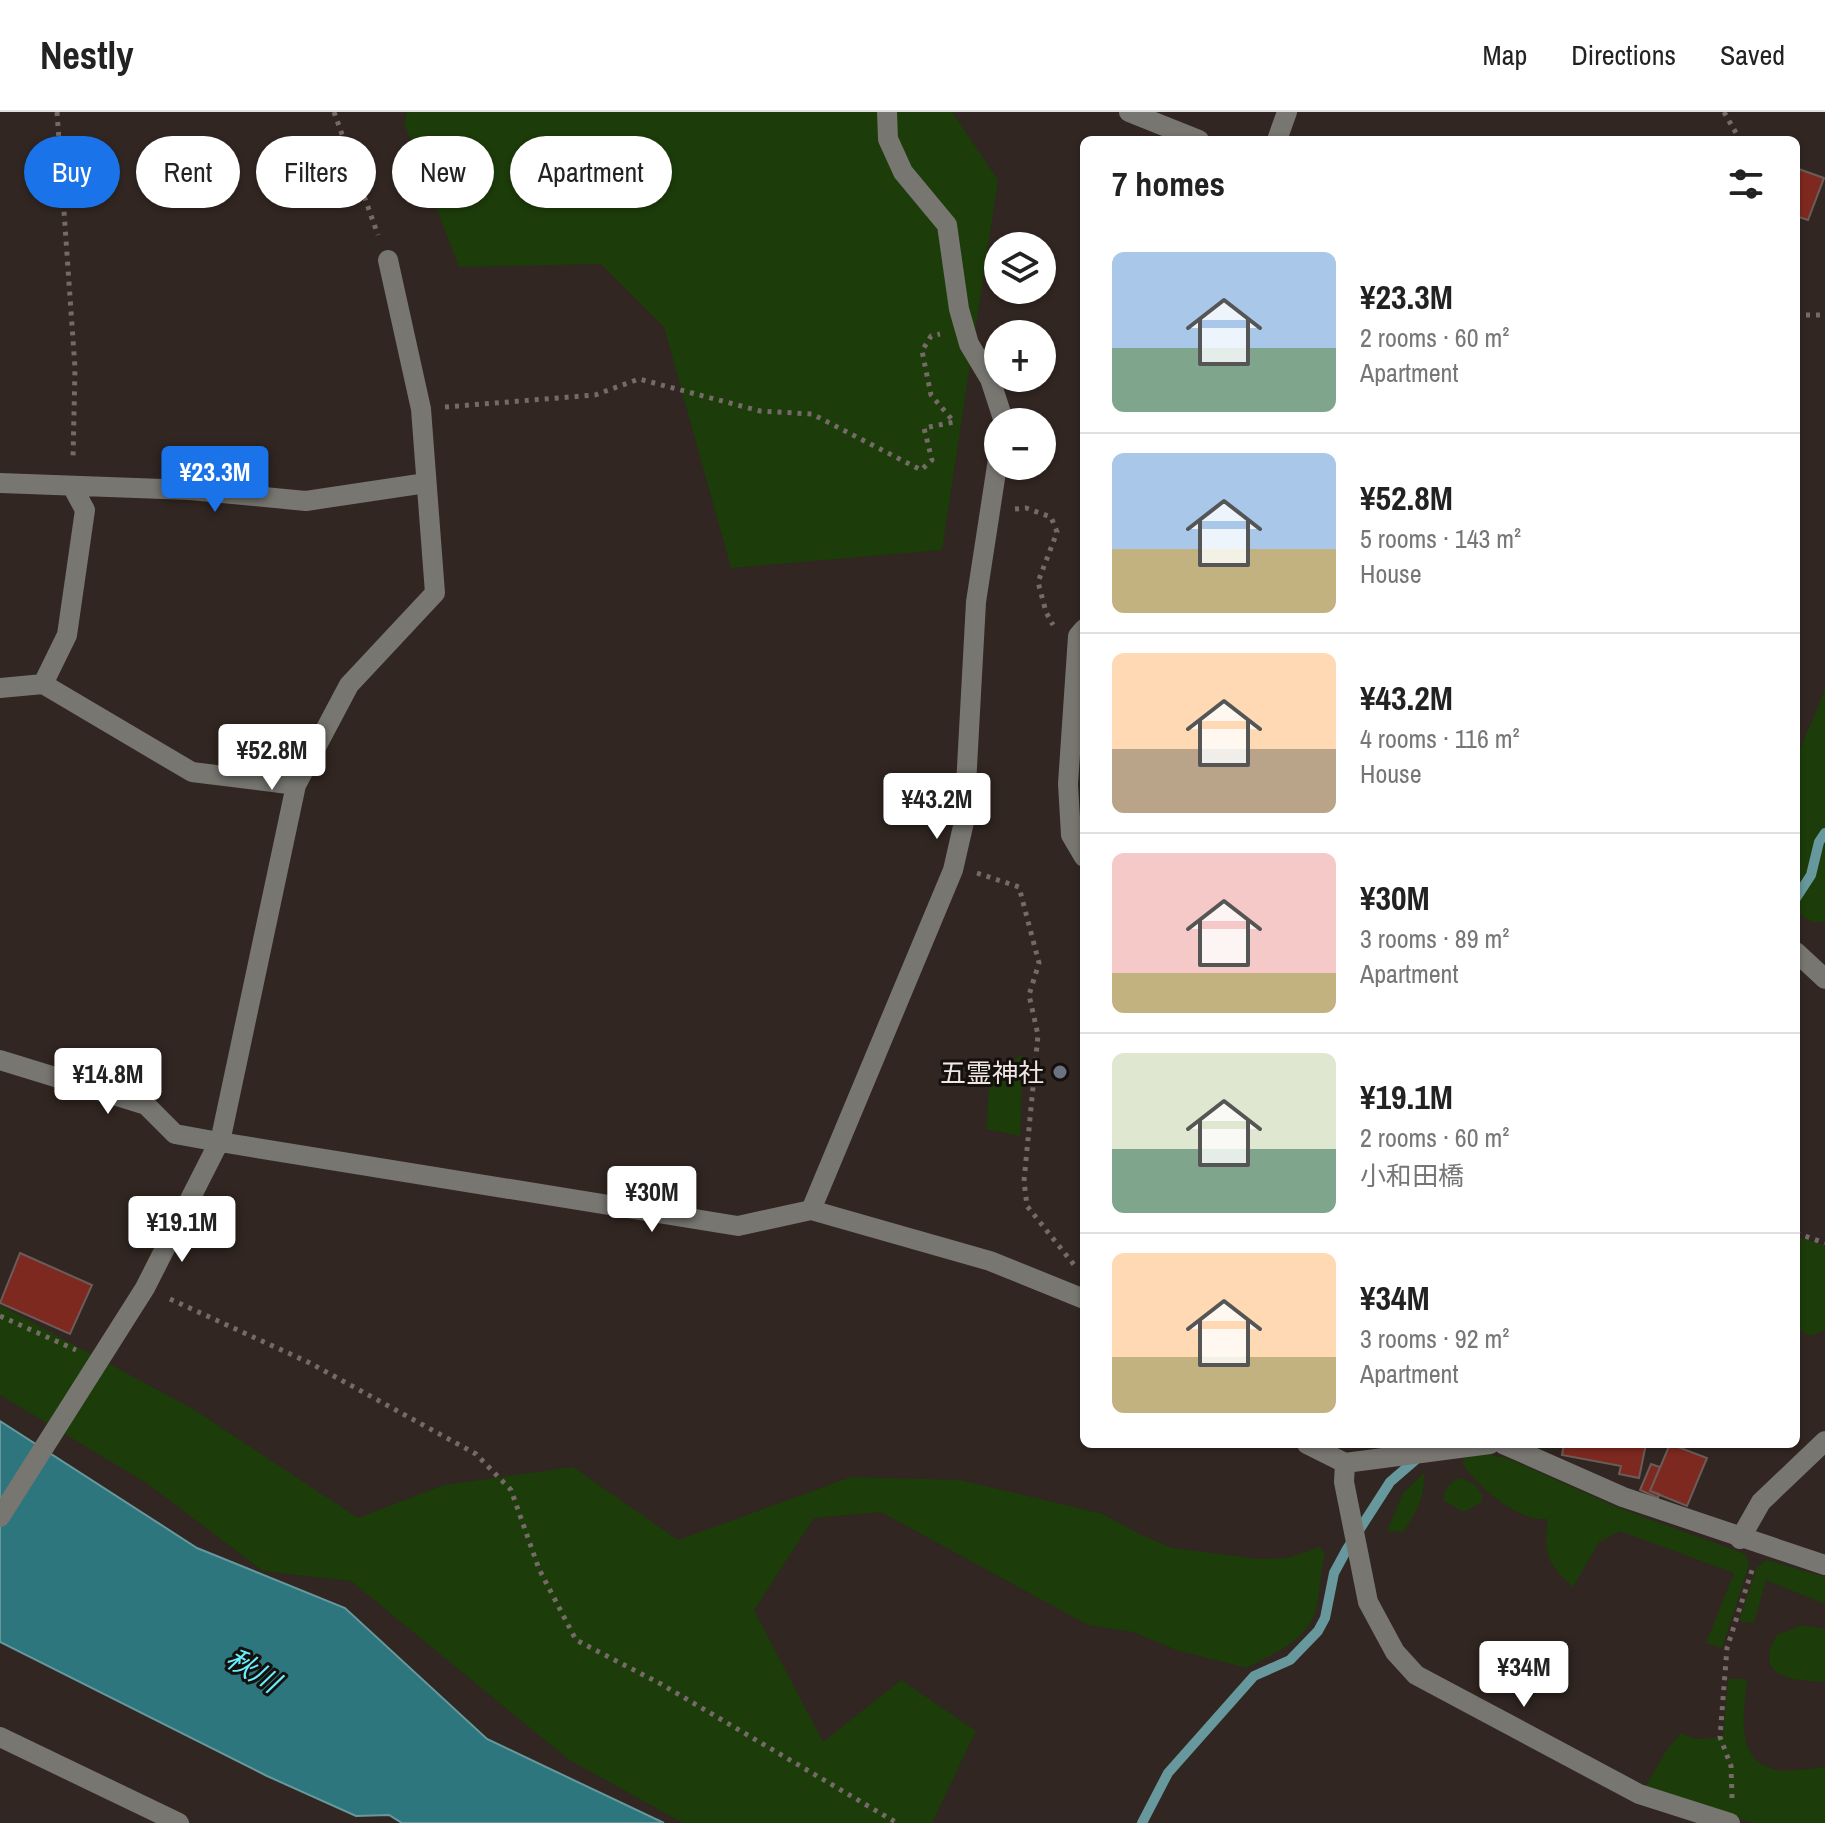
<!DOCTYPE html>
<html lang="en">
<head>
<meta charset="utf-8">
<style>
	body { margin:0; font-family:"Archivo Narrow","Noto Sans JP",sans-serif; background:#f6f6f6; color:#222; height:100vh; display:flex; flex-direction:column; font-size:30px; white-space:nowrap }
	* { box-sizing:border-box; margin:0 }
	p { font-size:26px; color:#767676 }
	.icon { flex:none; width:44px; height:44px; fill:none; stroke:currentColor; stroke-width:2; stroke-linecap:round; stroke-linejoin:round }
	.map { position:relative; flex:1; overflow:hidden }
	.details { position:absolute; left:1080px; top:24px; width:720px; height:1312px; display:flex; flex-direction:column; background:#fff; border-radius:12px; box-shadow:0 2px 6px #0004 }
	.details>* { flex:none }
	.top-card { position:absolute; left:24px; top:24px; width:760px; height:72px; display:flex; gap:16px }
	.tools { position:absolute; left:984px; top:120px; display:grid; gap:16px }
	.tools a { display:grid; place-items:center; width:72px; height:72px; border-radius:50%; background:#fff; box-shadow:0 2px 6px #0004; font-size:40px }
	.price { position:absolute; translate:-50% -68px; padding:0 18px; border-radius:8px; background:#fff; color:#222; font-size:26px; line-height:52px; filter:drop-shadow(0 2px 4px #0008) }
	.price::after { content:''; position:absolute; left:50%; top:48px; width:24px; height:18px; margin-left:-12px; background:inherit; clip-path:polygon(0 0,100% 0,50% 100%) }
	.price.current { background:#1a73e8; color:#fff }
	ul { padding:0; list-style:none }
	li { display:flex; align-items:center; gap:24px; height:200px; padding:0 32px }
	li+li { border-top:2px solid #e0e0e0 }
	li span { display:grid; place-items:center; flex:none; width:224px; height:160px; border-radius:12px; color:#555 }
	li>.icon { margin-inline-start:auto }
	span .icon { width:96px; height:96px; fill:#fffc; stroke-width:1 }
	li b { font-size:34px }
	h2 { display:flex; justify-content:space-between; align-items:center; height:96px; padding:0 32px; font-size:34px }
	.tag { padding:0 28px; border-radius:36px; background:#fff; box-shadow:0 2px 6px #0004; font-size:28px; line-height:72px }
	.tag.current { background:#1a73e8; color:#fff }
	header { display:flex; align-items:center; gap:48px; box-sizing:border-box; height:112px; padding:0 40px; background:#fff; border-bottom:2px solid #e0e0e0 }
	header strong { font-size:38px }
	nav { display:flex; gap:44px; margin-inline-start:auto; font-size:28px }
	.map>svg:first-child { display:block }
</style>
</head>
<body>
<header>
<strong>Nestly</strong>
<nav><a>Map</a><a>Directions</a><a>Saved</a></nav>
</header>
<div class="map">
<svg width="1825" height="1711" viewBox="0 0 1825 1711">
	<rect width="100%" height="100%" fill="#312621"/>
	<!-- green -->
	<path fill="#1c3c0a" d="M407,0H952L998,68L942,438L731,456L664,215L601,152L459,155L404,11Z
		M1825,577V810H1812L1796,800V647Z
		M1023,942L1020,1024L986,1017L990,966Z
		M1796,1124L1825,1134V1218L1811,1224L1796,1216Z
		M0,1193L193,1297L358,1406L444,1373L573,1355L678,1428L851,1365L960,1368L1103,1402L1141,1423L1173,1436L1259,1447L1288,1446L1320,1435L1325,1443C1319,1462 1321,1481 1315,1500C1307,1529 1270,1543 1247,1556L1176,1538L1133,1520L1088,1513L881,1400L814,1406L754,1498L823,1630L901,1568L976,1619L932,1711H683L568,1647L351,1469L263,1459L148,1372L0,1283Z
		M1486,1342L1507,1346L1619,1396L1745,1442L1749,1453L1722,1536L1706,1531L1734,1461L1620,1419L1599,1430L1573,1475C1547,1452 1543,1441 1548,1407C1520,1411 1478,1375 1463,1352L1464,1346Z
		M1424,1361C1425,1385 1417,1400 1403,1420L1387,1419L1403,1381Z
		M1462,1366L1475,1373L1482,1383V1390L1464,1400L1444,1389V1380L1453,1369Z
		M1767,1448L1825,1465V1492L1766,1468L1754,1511L1739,1509L1757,1455Z
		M1801,1513L1825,1517V1570C1795,1569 1751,1566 1777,1523Z
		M1728,1567H1747C1745,1597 1733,1646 1773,1657C1788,1661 1810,1656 1825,1655V1711H1753L1645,1675L1668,1636L1681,1621L1695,1627L1723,1625Z"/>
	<!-- water -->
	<path fill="#2d767e" stroke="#67989d" stroke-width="2" d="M0,1309L197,1436L345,1496L487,1627L664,1711H402L389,1703L356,1704L267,1664L0,1530Z"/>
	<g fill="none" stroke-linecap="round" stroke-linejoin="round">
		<!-- stream -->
		<path stroke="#67989d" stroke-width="10" d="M1796,786L1811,763L1819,730L1825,721
			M1142,1711L1168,1661L1254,1564L1290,1548L1318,1519L1325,1506L1334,1461L1347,1437L1390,1370L1420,1344"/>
	</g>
	<!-- building -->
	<path fill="#7e291f" stroke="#6a5c59" stroke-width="2" d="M1796,56L1824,66L1808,108L1796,104Z
		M20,1141L92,1173L70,1222L0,1191Z
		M1564,1332H1646L1639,1366L1619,1362L1621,1354L1562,1343Z
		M1670,1332L1707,1346L1687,1394L1650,1379Z
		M1651,1352L1660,1355L1650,1379L1659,1382L1658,1386L1640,1378Z"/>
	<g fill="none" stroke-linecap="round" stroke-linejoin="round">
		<!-- path -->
		<path stroke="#746a66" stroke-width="5" stroke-dasharray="4 6" stroke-linecap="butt" d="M57,0L75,256L73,347
			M334,0L378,123
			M1724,0L1740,28
			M1796,203H1825
			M445,295L595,283L639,267L760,299L812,302L921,358L932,348L924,316L954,310L931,283L922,239L931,224L940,222
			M1015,397L1026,396L1051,405L1057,420L1038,470L1046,500L1053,513
			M977,761L1019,775L1039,851L1029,883L1038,923L1024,1069L1027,1094L1075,1154
			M1796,1121L1825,1131
			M170,1187L310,1251L476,1342L511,1378L539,1457L576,1528L661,1572L897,1711
			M0,1204L76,1238
			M1732,1686L1731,1654L1720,1625L1727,1536L1753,1455"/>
		<!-- minor -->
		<path stroke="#777671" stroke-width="20" d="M887,0L888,27L903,60L947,113L959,197L969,232L990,267L1004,310
			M1129,0L1199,28
			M1277,28L1287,0
			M388,148L421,297L435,481L349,573L296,673L220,1030L738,1114L811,1098L990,1149L1084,1187
			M0,371L190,378L306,389L426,371
			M1084,517L1078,524L1068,672L1071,723L1084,745
			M43,572L67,523L85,398L73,376
			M0,576L43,572L192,660L296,673
			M1796,840L1825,867
			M0,948L146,993L175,1022L219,1030L145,1176L0,1405
			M811,1098L953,758L964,710L976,490L998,347
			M1307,1332L1345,1351L1490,1332
			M1503,1332L1623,1385L1825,1453
			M1345,1351L1344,1370L1368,1490L1395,1540L1416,1563L1639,1682L1730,1711
			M1740,1427L1761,1390L1825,1329
			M0,1625L179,1711"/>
	</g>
	<!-- markers -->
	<circle fill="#6b7280" stroke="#15100e" stroke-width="3" cx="1060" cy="960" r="8"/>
	<g text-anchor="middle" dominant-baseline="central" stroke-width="6" stroke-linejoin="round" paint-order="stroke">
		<!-- poi labels -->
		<g font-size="26" fill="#efe7e4" stroke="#15100e" text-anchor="end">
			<text x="1044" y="960">五霊神社</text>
		</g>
		<!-- water labels -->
		<g font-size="28" font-style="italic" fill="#67f1ff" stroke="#15100e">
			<text transform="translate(253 1558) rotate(32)">秋川</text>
		</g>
	</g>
</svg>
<div class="tools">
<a><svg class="icon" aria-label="layers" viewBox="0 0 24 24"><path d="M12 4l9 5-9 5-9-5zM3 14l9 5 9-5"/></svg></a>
<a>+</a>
<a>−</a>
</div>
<b class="price current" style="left:215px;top:402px">¥23.3M</b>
<b class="price" style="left:272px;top:680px">¥52.8M</b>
<b class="price" style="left:937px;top:729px">¥43.2M</b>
<b class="price" style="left:108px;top:1004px">¥14.8M</b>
<b class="price" style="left:652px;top:1122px">¥30M</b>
<b class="price" style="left:182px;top:1152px">¥19.1M</b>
<b class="price" style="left:1524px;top:1597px">¥34M</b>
<div class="top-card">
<a class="tag current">Buy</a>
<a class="tag">Rent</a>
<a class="tag">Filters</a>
<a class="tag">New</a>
<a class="tag">Apartment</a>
</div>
<section class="details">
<h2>7 homes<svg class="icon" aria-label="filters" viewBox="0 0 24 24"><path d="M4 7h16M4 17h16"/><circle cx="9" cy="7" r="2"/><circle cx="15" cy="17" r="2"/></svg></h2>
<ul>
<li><span style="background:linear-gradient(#a9c7e8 60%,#7fa58c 0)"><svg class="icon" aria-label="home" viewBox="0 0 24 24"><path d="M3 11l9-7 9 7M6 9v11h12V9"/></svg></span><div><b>¥23.3M</b><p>2 rooms · 60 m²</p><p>Apartment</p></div></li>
<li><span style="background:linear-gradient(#a9c7e8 60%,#c2b280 0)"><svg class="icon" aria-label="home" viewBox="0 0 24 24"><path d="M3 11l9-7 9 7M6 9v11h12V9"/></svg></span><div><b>¥52.8M</b><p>5 rooms · 143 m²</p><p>House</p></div></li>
<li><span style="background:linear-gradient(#ffd9b3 60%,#b9a48a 0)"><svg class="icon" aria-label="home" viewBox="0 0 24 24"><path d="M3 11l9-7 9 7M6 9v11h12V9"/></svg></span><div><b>¥43.2M</b><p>4 rooms · 116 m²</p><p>House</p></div></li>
<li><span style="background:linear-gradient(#f6c9c9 75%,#c2b280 0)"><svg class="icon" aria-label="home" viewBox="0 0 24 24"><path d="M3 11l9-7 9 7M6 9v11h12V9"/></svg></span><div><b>¥30M</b><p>3 rooms · 89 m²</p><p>Apartment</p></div></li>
<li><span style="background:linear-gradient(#dfe7d0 60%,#7fa58c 0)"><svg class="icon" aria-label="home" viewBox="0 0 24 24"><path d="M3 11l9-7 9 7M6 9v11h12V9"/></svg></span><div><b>¥19.1M</b><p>2 rooms · 60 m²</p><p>小和田橋</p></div></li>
<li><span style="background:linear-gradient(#ffd9b3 65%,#c2b280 0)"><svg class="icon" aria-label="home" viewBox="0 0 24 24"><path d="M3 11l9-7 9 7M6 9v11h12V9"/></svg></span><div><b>¥34M</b><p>3 rooms · 92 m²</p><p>Apartment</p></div></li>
</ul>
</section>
</div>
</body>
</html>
